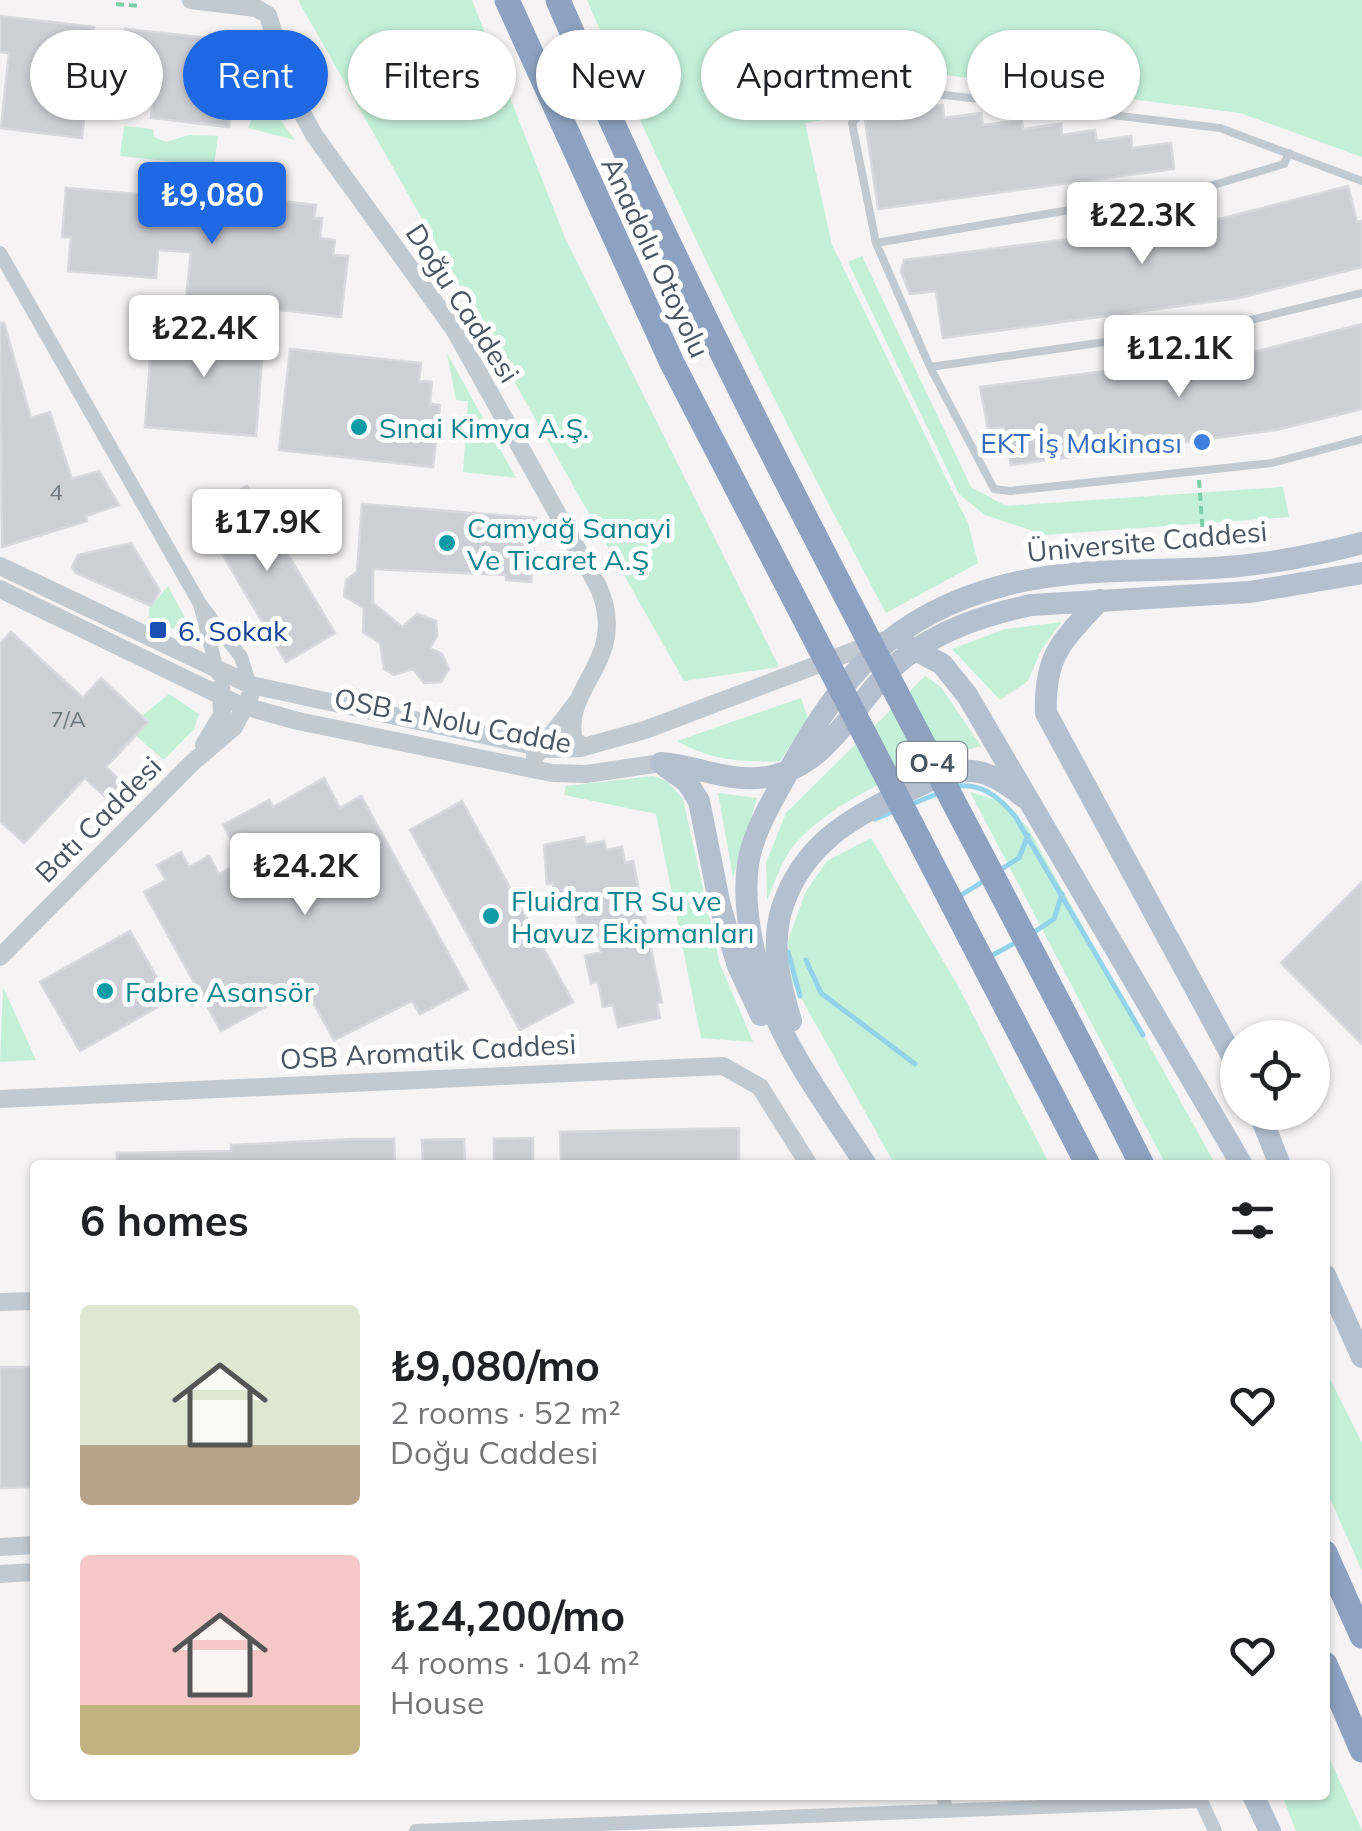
<!DOCTYPE html>
<html lang="en">
<head>
<meta charset="utf-8">
<style>
	body { margin:0; font-family:Mulish,sans-serif; background:#f2f2f2; color:#202124; height:100vh; display:flex; flex-direction:column; font-size:38px; white-space:nowrap }
	* { box-sizing:border-box; margin:0 }
	p { font-size:32px; color:#757577 }
	.icon { flex:none; width:55px; height:55px; fill:none; stroke:currentColor; stroke-width:2; stroke-linecap:round; stroke-linejoin:round }
	.map { position:relative; flex:1; overflow:hidden }
	.details { position:absolute; left:30px; top:1160px; width:1300px; height:640px; display:flex; flex-direction:column; background:#fff; border-radius:10px; box-shadow:0 2px 8px #0004 }
	.details>* { flex:none }
	.top-card { position:absolute; left:30px; top:30px; width:1302px; height:90px; display:flex; gap:20px }
	.buttons { position:absolute; left:1220px; top:1020px; display:grid; gap:20px }
	.buttons a { display:grid; place-items:center; width:110px; height:110px; border-radius:50%; background:#fff; box-shadow:0 2px 8px #0004; font-size:50px }
	.price { position:absolute; translate:-50% -85px; padding:0 22px; border-radius:10px; background:#fff; color:#222; font-size:32px; line-height:65px; filter:drop-shadow(0 2px 5px #0008) }
	.price::after { content:''; position:absolute; left:50%; top:60px; width:30px; height:22px; margin-left:-15px; background:inherit; clip-path:polygon(0 0,100% 0,50% 100%) }
	.price.current { background:#1f68e3; color:#fff }
	ul { padding:0; list-style:none }
	li { display:flex; align-items:center; gap:30px; height:250px; padding:0 50px }
	li span { display:grid; place-items:center; flex:none; width:280px; height:200px; border-radius:10px; color:#555 }
	li>.icon { margin-inline-start:auto }
	span .icon { width:120px; height:120px; fill:#fffc; stroke-width:1 }
	li b { font-size:42px }
	h2 { display:flex; justify-content:space-between; align-items:center; height:120px; padding:0 50px; font-size:42px }
	.tag { padding:0 35px; border-radius:45px; background:#fff; box-shadow:0 2px 8px #0004; font-size:35px; line-height:90px }
	.tag.current { background:#1f68e3; color:#fff }
	.map>svg:first-child { display:block }
</style>
</head>
<body>
<div class="map">
<svg width="1362" height="1831" viewBox="0 0 1362 1831">
	<rect width="100%" height="100%" fill="#f5f3f3"/>
	<!-- green -->
	<path fill="#c4f0d8" d="M298,0H472L565,238L779,667L684,681Z
		M587,0H1362V157L1240,113L875,66L829,119L805,123L832,245L968,523L978,563L886,613C779,412 677,210 587,0Z
		M275,98L282,122L295,140L248,128L257,106Z
		M124,126L153,129L154,137L166,142L189,135L218,136L214,166L120,156Z
		M862,256L971,487L1006,506L1283,487L1289,517L1045,535L985,515L959,494L848,262Z
		M447,353L516,478L463,472L468,401L456,400Z
		M168,586L189,625L186,634L149,618V609Z
		M1062,622L1042,648L1028,681L1000,700L952,649L1005,629Z
		M925,676L941,687L981,746C923,761 835,798 795,844C782,858 775,883 767,900L766,863L786,813Z
		M169,694L199,714L194,729L164,760L136,736L149,722L143,715Z
		M801,698L808,718L780,761C744,763 709,760 677,741Z
		M653,776L666,780L683,799L720,964L753,1042L701,1038L656,814L564,795L566,786Z
		M970,792L1005,803L1028,828L1216,1165H1166Z
		M718,793L757,798L733,877Z
		M871,838L958,986L1050,1165H895L792,982L788,941L805,893L827,861Z
		M3,987L36,1060L0,1062Z
		M1325,1369L1362,1443V1571L1325,1487Z
		M1325,1749L1362,1830V1831H1296L1282,1795H1325Z"/>
	<g fill="none" stroke-linecap="round" stroke-linejoin="round">
		<!-- stream -->
		<path stroke="#92d3eb" stroke-width="5" d="M954,787C980,781 999,797 1015,816L1143,1035
			M912,804L939,793
			M875,819L897,810
			M1000,870L1019,858L1028,835
			M958,897L987,879
			M1031,934L1054,919L1062,894
			M788,952L800,996
			M987,958L1017,942
			M806,960L821,993L915,1064"/>
	</g>
	<!-- building -->
	<path fill="#cdcfd5" stroke="#d7d9de" stroke-width="2.5" d="M0,16L94,27L82,138L1,128L9,53L0,52Z
		M125,29L238,41L229,127L151,118L152,105L117,101Z
		M943,105L944,118L981,113L983,125L1022,120L1023,129L1061,124L1062,135L1095,130L1097,141L1131,136L1132,148L1171,143L1174,169L878,209L865,120L870,115Z
		M1348,186L1357,222L1362,221V267L1239,298L943,338L936,291L910,294L901,272L904,260L1211,221Z
		M66,188L197,199L198,191L316,205L314,218H322L320,238L335,240L333,255L348,256L341,317L186,299L191,252L158,250L156,278L68,271L71,237H62Z
		M0,323H4L31,418L50,412L72,479L99,471L119,505L86,516L87,521L2,547Z
		M153,323L264,333L256,436L145,427Z
		M1362,324V409L1276,430L1011,465L1004,427L988,429L980,387L1254,352Z
		M290,349L421,363L419,381L432,382L430,404L440,405L433,467L279,450Z
		M247,486L335,633L286,662L199,515Z
		M362,504L536,518L531,582L506,580V575L373,569V603L402,627L417,614L436,621L437,636L430,648L442,654L449,669L441,682L424,683L413,669L394,675L384,669L380,643L363,632L364,608L344,596L346,580L357,572Z
		M131,543L160,591L151,606L76,573L72,567L78,555Z
		M11,632L83,698L101,678L148,722L106,767L130,790L115,806L85,778L24,843L0,821V644Z
		M324,778L340,808L361,796L468,989L420,1014L412,1001L334,1040L304,986L221,1031L144,892L166,880L157,865L181,852L189,867L209,856L219,874L243,861L223,825L269,800L273,807Z
		M462,801L573,1002L520,1030L410,830Z
		M584,837L586,845L604,841L606,850L622,847L625,863L633,861L662,1002L657,1003L660,1018L618,1027L613,1005L603,1007L598,982L591,983L585,956L601,952L595,925L579,929L572,896L556,900L553,883L547,884L544,845Z
		M1362,882V1044L1281,963Z
		M130,931L170,1000L80,1051L40,982Z
		M739,1128V1165H561L560,1132Z
		M533,1138V1165H494V1139Z
		M354,1139H394L395,1165H117V1153L231,1151V1145Z
		M464,1139L465,1165H423L422,1140Z
		M0,1367H35V1487L0,1488Z"/>
	<g fill="none" stroke-linecap="round" stroke-linejoin="round">
		<!-- path -->
		<path stroke="#7cceab" stroke-width="4" stroke-dasharray="8 5" stroke-linecap="butt" d="M116,4L139,6
			M1199,480L1204,549"/>
		<!-- service -->
		<path stroke="#c1c9d1" stroke-width="8" d="M1362,181L1220,128L886,88L852,123L876,243L930,367L994,489L1010,491L1272,463L1362,439
			M876,243L1210,186L1284,164L1289,153
			M930,367L1238,323L1362,293"/>
		<!-- minor -->
		<path stroke="#c1c9d1" stroke-width="14" d="M0,253L200,604
			M218,674L200,604L241,657L251,689
			M944,1795L945,1810
			M416,1831L1201,1801L1215,1831"/>
		<!-- tertiary -->
		<path stroke="#c1c9d1" stroke-width="18" d="M191,0L256,8L268,15L293,96L314,135L454,329L598,586C631,660 561,686 574,740L584,747
			M0,566L251,685L548,749L580,748L645,730L880,641
			M0,589L240,705L298,721L552,773L586,774L661,763
			M204,745L222,715L221,687
			M535,756L577,702
			M0,957L193,762L234,727L250,696
			M0,1099L723,1066L760,1087L809,1165
			M0,1302L35,1301
			M0,1547L35,1545
			M0,1574L35,1572"/>
		<!-- primary -->
		<path stroke="#b4c0d0" stroke-width="22" d="M1100,600C1062,641 1044,655 1046,713L1238,1067
			M908,646L942,664L967,695L1242,1165
			M661,763C698,766 729,783 767,777C833,766 856,695 904,658C941,629 985,615 1031,605L1250,592L1362,573
			M665,766L687,782L699,801L720,906L738,966L761,1015
			M791,1021C780,984 770,947 782,908C802,846 849,818 905,792C924,784 943,772 963,771C987,769 1007,784 1025,798
			M1259,1112L1280,1165
			M866,1165C826,1103 776,1040 758,967C749,933 742,889 750,854C757,825 774,798 788,772C841,676 892,615 1002,586C1071,567 1143,572 1213,568C1264,565 1313,556 1362,543
			M1325,1275L1362,1357
			M1253,1795L1270,1831"/>
		<!-- motorway -->
		<path stroke="#8ca2c0" stroke-width="25" d="M507,0L672,363L1088,1165
			M558,0C730,400 946,777 1142,1165
			M1325,1553L1362,1636
			M1325,1664L1362,1750"/>
	</g>
	<!-- markers -->
	<g fill="#0f9aa8" stroke="#fff" stroke-width="4">
		<circle cx="359" cy="427" r="10"/>
		<circle cx="447" cy="543" r="10"/>
		<circle cx="491" cy="916" r="10"/>
		<circle cx="105" cy="991" r="10"/>
	</g>
	<circle fill="#3f7fe0" stroke="#fff" stroke-width="4" cx="1202" cy="442" r="10"/>
	<rect fill="#1a4fb4" stroke="#fff" stroke-width="4" x="148" y="620" width="20" height="20" rx="5"/>
	<g text-anchor="middle" dominant-baseline="central" stroke-width="10" stroke-linejoin="round" paint-order="stroke">
		<!-- number labels -->
		<g font-size="22" fill="#6c747d">
			<text x="56" y="492">4</text>
			<text x="68" y="719">7/A</text>
		</g>
		<!-- shield labels -->
		<rect fill="#fff" stroke="#818890" stroke-width="2.5" x="897" y="742" width="70" height="40" rx="8"/>
		<g font-size="25" font-weight="bold" fill="#4b5560">
			<text x="932" y="762">O-4</text>
		</g>
		<!-- street labels -->
		<g font-size="28" fill="#4b5560" stroke="#fff">
			<text transform="translate(656 257) rotate(65)">Anadolu Otoyolu</text>
			<text transform="translate(463 303) rotate(57)">Doğu Caddesi</text>
			<text transform="translate(1147 541) rotate(-5)">Üniversite Caddesi</text>
			<text transform="translate(453 720) rotate(11)">OSB 1 Nolu Cadde</text>
			<text transform="translate(98 819) rotate(-45)">Batı Caddesi</text>
			<text transform="translate(428 1051) rotate(-3)">OSB Aromatik Caddesi</text>
		</g>
		<!-- culture labels -->
		<g font-size="28" fill="#0d838f" stroke="#fff" text-anchor="start">
			<text x="379" y="427">Sınai Kimya A.Ş.</text>
			<text x="467" y="527">Camyağ Sanayi<tspan x="467" dy="32">Ve Ticaret A.Ş</tspan></text>
			<text x="511" y="900">Fluidra TR Su ve<tspan x="511" dy="32">Havuz Ekipmanları</tspan></text>
			<text x="125" y="991">Fabre Asansör</text>
		</g>
		<!-- shop labels -->
		<g font-size="28" fill="#366cbe" stroke="#fff" text-anchor="end">
			<text x="1182" y="442">EKT İş Makinası</text>
		</g>
		<!-- transit labels -->
		<g font-size="28" fill="#164399" stroke="#fff" text-anchor="start">
			<text x="178" y="630">6. Sokak</text>
		</g>
	</g>
</svg>
<div class="buttons">
<a><svg class="icon" aria-label="locate" viewBox="0 0 24 24"><circle cx="12" cy="12" r="6"/><path d="M12 2v4M12 18v4M2 12h4M18 12h4"/></svg></a>
</div>
<b class="price current" style="left:212px;top:247px">₺9,080</b>
<b class="price" style="left:1142px;top:267px">₺22.3K</b>
<b class="price" style="left:204px;top:380px">₺22.4K</b>
<b class="price" style="left:1179px;top:400px">₺12.1K</b>
<b class="price" style="left:267px;top:574px">₺17.9K</b>
<b class="price" style="left:305px;top:918px">₺24.2K</b>
<div class="top-card">
<a class="tag">Buy</a>
<a class="tag current">Rent</a>
<a class="tag">Filters</a>
<a class="tag">New</a>
<a class="tag">Apartment</a>
<a class="tag">House</a>
</div>
<section class="details">
<h2>6 homes<svg class="icon" aria-label="filters" viewBox="0 0 24 24"><path d="M4 7h16M4 17h16"/><circle cx="9" cy="7" r="2"/><circle cx="15" cy="17" r="2"/></svg></h2>
<ul>
<li><span style="background:linear-gradient(#dfe7d0 70%,#b9a48a 0)"><svg class="icon" aria-label="home" viewBox="0 0 24 24"><path d="M3 11l9-7 9 7M6 9v11h12V9"/></svg></span><div><b>₺9,080/mo</b><p>2 rooms · 52 m²</p><p>Doğu Caddesi</p></div><svg class="icon" aria-label="heart" viewBox="0 0 24 24"><path d="M12 20l-8-8c-3-5 5-10 8-4 3-6 11-1 8 4z"/></svg></li>
<li><span style="background:linear-gradient(#f6c9c9 75%,#c2b280 0)"><svg class="icon" aria-label="home" viewBox="0 0 24 24"><path d="M3 11l9-7 9 7M6 9v11h12V9"/></svg></span><div><b>₺24,200/mo</b><p>4 rooms · 104 m²</p><p>House</p></div><svg class="icon" aria-label="heart" viewBox="0 0 24 24"><path d="M12 20l-8-8c-3-5 5-10 8-4 3-6 11-1 8 4z"/></svg></li>
</ul>
</section>
</div>
</body>
</html>
